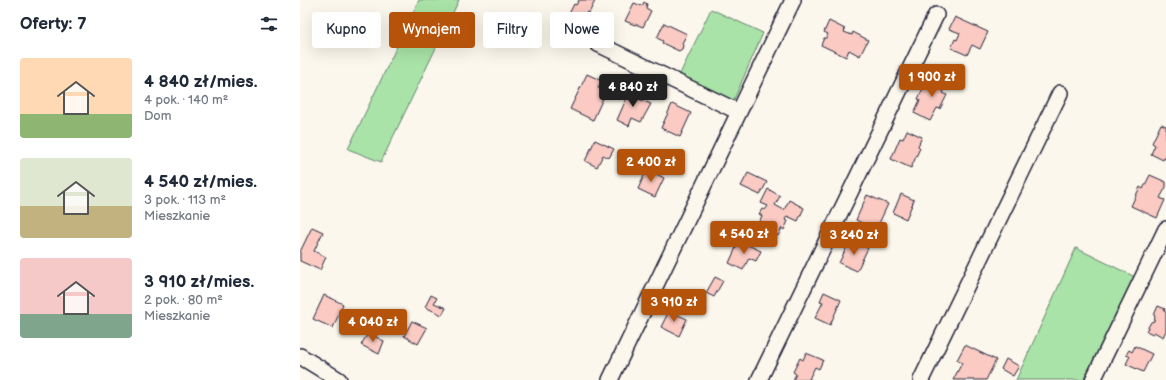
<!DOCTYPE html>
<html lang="pl">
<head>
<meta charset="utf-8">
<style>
	body { margin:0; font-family:"Balsamiq Sans",sans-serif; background:#f2f2f3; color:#1f2937; height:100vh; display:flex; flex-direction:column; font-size:15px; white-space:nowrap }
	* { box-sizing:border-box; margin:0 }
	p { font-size:13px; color:#747a83 }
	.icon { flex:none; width:22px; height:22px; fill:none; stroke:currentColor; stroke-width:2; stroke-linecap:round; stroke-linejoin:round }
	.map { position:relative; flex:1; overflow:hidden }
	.drawer { display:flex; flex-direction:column; background:#fff; width:300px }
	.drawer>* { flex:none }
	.banner { position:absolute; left:12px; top:12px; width:380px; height:36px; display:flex; gap:8px }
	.price { position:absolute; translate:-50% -34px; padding:0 9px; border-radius:4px; background:#b45309; color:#fff; font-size:13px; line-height:26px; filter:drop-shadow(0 1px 2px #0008) }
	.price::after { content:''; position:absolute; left:50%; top:24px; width:12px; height:9px; margin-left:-6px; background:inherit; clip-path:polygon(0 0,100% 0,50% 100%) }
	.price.current { background:#222; color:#fff }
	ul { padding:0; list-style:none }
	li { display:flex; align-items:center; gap:12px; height:100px; padding:0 20px }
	li span { display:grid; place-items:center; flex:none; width:112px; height:80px; border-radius:4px; color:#555 }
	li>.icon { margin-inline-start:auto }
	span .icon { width:48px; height:48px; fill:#fffc; stroke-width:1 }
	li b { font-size:17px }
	h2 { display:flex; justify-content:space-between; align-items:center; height:48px; padding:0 20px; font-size:17px }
	.tag { padding:0 14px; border-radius:4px; background:#fff; box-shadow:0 4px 16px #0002; font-size:14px; line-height:36px }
	.tag.current { background:#b45309; color:#fff }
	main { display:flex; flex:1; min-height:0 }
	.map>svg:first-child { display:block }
</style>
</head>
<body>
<main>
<section class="drawer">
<h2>Oferty: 7<svg class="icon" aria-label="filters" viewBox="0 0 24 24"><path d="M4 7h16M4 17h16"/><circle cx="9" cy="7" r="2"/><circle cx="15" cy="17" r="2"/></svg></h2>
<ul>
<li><span style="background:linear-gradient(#ffd9b3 70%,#8fb573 0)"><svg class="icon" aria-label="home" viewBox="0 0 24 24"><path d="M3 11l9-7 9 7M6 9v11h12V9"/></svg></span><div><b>4 840 zł/mies.</b><p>4 pok. · 140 m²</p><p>Dom</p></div></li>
<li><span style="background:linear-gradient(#dfe7d0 60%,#c2b280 0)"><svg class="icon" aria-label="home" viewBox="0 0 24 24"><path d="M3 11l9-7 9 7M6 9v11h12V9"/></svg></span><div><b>4 540 zł/mies.</b><p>3 pok. · 113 m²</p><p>Mieszkanie</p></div></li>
<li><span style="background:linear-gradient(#f6c9c9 70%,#7fa58c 0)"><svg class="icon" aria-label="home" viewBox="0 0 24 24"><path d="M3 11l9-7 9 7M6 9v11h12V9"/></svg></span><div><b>3 910 zł/mies.</b><p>2 pok. · 80 m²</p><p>Mieszkanie</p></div></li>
</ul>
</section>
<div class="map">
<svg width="866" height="380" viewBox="0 0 866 380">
	<rect width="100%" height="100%" fill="#fbf7ec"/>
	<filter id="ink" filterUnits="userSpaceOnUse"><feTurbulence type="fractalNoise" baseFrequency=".025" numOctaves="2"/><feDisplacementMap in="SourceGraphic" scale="8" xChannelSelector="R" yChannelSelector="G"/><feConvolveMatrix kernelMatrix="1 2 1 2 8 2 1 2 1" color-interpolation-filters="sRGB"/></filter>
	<g filter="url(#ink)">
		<!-- green -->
		<path fill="#a9e3a7" stroke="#668271" d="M119,0H159L81,162L48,149Z
			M411,9L463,33L432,104L378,78Z
			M776,248L835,277L785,380H716Z"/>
		<!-- building -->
		<path fill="#facac3" stroke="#22223b" d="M279,0H292L295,1L289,13L287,12L282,22L268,16L274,4L276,5Z
			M344,2L347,4L346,8L351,11L343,27L335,24V25L325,21L334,3L342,6Z
			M655,17L688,32L680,49L672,45L667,55L651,48L655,39L657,40L660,33L649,29Z
			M529,21L545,29L544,32L552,35L553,32L568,40L560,56L549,50L546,57L521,45L524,38H526L528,34L524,32Z
			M364,23L387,34L382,43L383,46L382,49L379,51L362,43L363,41L357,38Z
			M287,74L302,81L298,88L306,92L293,120L270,109Z
			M632,74L648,82L643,93L647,95L640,109L637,108L630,121L614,113L620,100L618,99L625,84L627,85Z
			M331,88L342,93L339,99L351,104L341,122L332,118L329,126L317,120Z
			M372,104L391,113L380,137L361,128Z
			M861,124L866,126V159L864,158L863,160L851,154L855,145L852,143Z
			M607,130L622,137L618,146L620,148L611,168L591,159L600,138L603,139Z
			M295,140L314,149L309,158L303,155L297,167L285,161Z
			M347,169L364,178L355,197L338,189Z
			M448,173L467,182L460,195L441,186Z
			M850,175L866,182V187L860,198L865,200L857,218L831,206L840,187L843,189Z
			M468,189L480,196L475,205L484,210L489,200L504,208L498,221L487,216L485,220L488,221L484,230L482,228L478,236L472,233L471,236L462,231L463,229L457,225L462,216L459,214L462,209L465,210L468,206L461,203Z
			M601,194L614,200L606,219L593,213Z
			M567,195L588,204L576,230L556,220Z
			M12,227L23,232L14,251L26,257L20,270L0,261V252Z
			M550,240L568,248L557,271L539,263Z
			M439,241L461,251L456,261L449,258L443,270L429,263Z
			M415,277L423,281L414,297L406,293Z
			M524,292L541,300L530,325L515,318L523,302L520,301Z
			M24,295L43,304L33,328L13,319Z
			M131,295L137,298L134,303L146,308L142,315L125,307Z
			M858,306L865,309L864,311L866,312V331L863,337L854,332L853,334L846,331L851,322L854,321L855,318L854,315Z
			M369,311L387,319L379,336L361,327Z
			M112,321L127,328L118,344L104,336Z
			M68,333L84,341L79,354L61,345Z
			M665,345L696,360L686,380H653L662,363L657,360Z
			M835,346L852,354L843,372L826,364L830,356L826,355L829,350L832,352Z
			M506,353L523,360L519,369L515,367L509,379L512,380H493L496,374L493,372L500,358L503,360Z
			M706,359L719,366L713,376L701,369Z"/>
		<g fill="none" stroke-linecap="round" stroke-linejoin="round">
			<!-- minor casing -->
			<g stroke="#22223b" stroke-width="18">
				<path id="minor" d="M298,44L439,112
					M0,356L39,380
					M310,380L493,0
					M459,380L636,15
					M621,380L760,93
					M793,380L866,229"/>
			</g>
			<!-- minor -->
			<use href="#minor" stroke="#fbf7ec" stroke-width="15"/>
		</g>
	</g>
</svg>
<b class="price" style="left:632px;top:98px">1 900 zł</b>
<b class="price current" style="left:333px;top:108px">4 840 zł</b>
<b class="price" style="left:351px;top:183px">2 400 zł</b>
<b class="price" style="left:444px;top:255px">4 540 zł</b>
<b class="price" style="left:554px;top:256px">3 240 zł</b>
<b class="price" style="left:374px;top:323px">3 910 zł</b>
<b class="price" style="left:73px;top:343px">4 040 zł</b>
<div class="banner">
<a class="tag">Kupno</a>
<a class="tag current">Wynajem</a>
<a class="tag">Filtry</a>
<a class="tag">Nowe</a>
</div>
</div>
</main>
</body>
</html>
